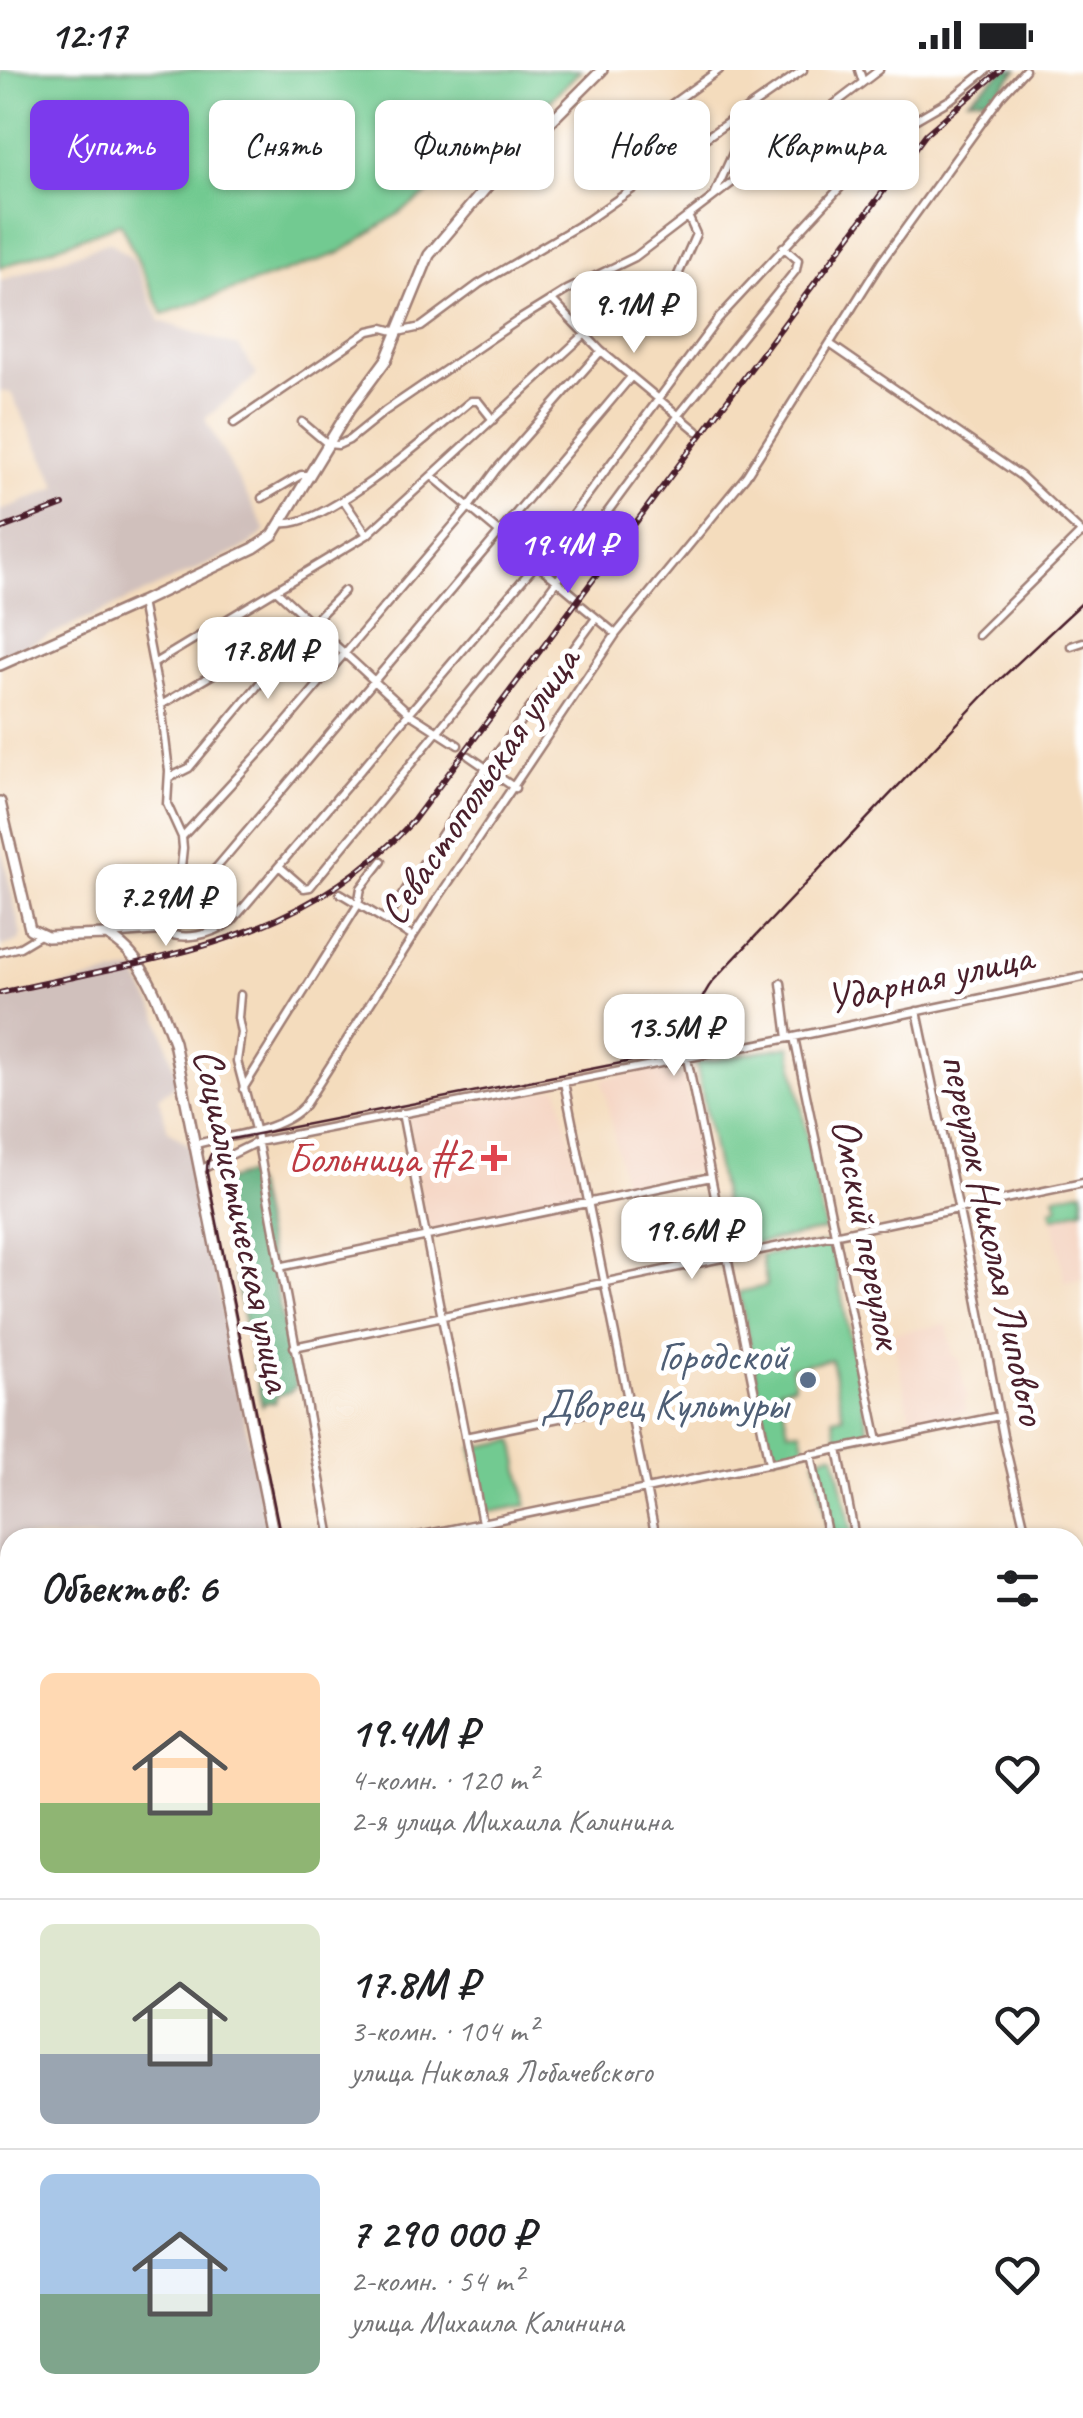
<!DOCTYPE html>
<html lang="ru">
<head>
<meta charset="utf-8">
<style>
	body { margin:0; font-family:Caveat,sans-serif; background:#f2f2f2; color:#202124; height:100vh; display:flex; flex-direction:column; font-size:38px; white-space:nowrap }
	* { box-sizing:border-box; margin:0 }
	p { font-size:32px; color:#757577 }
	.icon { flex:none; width:55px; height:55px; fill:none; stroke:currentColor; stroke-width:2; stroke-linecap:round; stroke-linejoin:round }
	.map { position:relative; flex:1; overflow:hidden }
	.drawer { position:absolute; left:0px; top:1458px; width:1085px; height:892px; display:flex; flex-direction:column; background:#fff; border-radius:30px 30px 0 0; box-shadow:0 2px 8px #0004 }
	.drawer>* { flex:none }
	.banner { position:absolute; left:30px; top:30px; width:1025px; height:90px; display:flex; gap:20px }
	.price { position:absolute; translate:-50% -85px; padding:0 22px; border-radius:20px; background:#fff; color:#222; font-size:32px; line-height:65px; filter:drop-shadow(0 2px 5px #0008) }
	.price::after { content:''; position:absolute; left:50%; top:60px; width:30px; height:22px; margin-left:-15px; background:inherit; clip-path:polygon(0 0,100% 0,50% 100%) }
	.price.on { background:#7c3aed; color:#fff }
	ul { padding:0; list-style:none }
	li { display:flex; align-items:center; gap:30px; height:250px; padding:0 40px }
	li+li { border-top:2px solid #e0e0e0 }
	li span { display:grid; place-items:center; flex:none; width:280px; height:200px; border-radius:15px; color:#555 }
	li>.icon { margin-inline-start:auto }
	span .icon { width:120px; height:120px; fill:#fffc; stroke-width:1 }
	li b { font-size:42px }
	h2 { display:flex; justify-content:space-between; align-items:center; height:120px; padding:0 40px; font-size:42px }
	.chip { padding:0 35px; border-radius:15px; background:#fff; box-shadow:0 2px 8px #0004; font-size:35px; line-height:90px }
	.chip.on { background:#7c3aed; color:#fff }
	.status { display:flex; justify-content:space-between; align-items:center; height:70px; padding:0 50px; background:#fff; direction:ltr }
	.status svg { height:28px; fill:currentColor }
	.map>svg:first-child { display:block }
</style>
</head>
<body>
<div class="status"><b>12:17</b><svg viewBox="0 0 49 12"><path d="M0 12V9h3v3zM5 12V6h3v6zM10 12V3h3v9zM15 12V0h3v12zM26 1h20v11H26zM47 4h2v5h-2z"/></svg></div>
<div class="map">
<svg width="1083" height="2348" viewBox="0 0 1083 2348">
	<rect width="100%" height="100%" fill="#fff"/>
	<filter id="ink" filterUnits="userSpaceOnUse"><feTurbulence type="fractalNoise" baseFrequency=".01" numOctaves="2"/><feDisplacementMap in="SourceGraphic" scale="20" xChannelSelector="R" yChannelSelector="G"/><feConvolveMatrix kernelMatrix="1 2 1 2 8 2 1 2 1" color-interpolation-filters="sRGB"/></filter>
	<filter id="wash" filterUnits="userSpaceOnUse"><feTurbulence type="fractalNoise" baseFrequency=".0048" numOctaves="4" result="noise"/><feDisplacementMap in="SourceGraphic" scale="40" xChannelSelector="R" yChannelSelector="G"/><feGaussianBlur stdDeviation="2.25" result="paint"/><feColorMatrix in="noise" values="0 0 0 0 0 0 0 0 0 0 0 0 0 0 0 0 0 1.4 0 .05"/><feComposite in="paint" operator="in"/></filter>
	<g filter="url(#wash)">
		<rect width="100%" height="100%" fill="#f4dcbd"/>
		<!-- built -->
		<path fill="#f4d3c0" d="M681,994L703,1100L624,1115L602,1009Z
			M558,1017L583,1130L426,1164L407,1046Z
			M1083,1120V1209L1065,1212L1051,1139L1058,1137L1055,1126Z
			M947,1254L953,1287H958L967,1328L964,1330L966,1341L912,1354L892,1263Z
			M669,2340H767L768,2346L671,2348Z"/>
		<!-- industrial -->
		<path fill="#d0c0bc" d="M110,172L133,189L160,251L239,277L257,305L205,349L266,461L248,476L0,588V441L58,417L11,323L0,321V211Z
			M0,772L21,864L19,871L0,877Z
			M134,900L158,945L179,1013L159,1026L168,1060L190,1076L268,1467L10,1468V1738L0,1740V929Z
			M10,1762V2340H166L168,2348H0V1764Z
			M1083,1968V2090L1075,2092V1969Z
			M1083,2126V2324L1075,2325V2127Z
			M1083,2326V2348H904L925,2340H1075V2327Z"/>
		<!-- green -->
		<path fill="#72ca91" stroke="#5e745e" stroke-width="2.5" d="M0,0H581L512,67L340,183L163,244L120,153L0,198Z
			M790,976L825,1160L733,1178L696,993Z
			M1083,1120V1139L1053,1148L1051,1139L1058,1137L1055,1126Z
			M831,1172L869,1365L838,1371L833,1348L843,1346L831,1289L791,1297L794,1315L780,1318L788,1361L801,1360L805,1379L771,1385L739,1222L767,1216L761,1186Z
			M514,1370L527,1435L484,1443L472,1378Z
			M830,1383L835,1385L853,1467H830L815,1389Z
			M171,2340H481L482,2348H173Z"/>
		<!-- forest -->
		<path fill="#5dae7b" stroke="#546653" stroke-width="2.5" d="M1004,0H1017L993,27L969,29Z
			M247,1104L256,1119L296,1316L290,1322L277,1326L275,1333L267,1332L262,1336L216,1117L217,1113Z
			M0,1641L10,1650V1693L0,1694Z"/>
	</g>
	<g filter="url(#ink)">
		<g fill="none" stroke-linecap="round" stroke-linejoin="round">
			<!-- minor casing -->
			<g stroke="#9f7e74" stroke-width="11">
				<path id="minor" d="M859,0L863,12
					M665,39L719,0
					M715,123L743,61L742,42
					M678,205L696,164L688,146
					M552,230L601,281L697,361
					M830,274L1021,406L1083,464
					M302,352L328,374L338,375L349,370L385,341L517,251L567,220L635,187L879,0
					M234,353L369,261L383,258L398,262L421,257L479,214L588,150L803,0
					M432,406L576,527
					M262,428L301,405H309
					M344,431L367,465
					M282,453C327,458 434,361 471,331H478L493,350
					M277,521L410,644L458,675
					M582,536L616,564
					M978,565L1081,463
					M1071,576L1083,572
					M153,594L367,465L583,266
					M161,635L286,561L302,546
					M469,686L515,718
					M169,708L189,698L299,566L344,521
					M182,767L266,676L469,437L496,400L601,281
					M279,796L304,818L310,817L519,562L679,345L796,200L798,190L783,177
					M340,823L413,867
					M177,835L217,797L631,307
					M386,850L476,712L596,548
					M161,861C184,872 212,865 232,851L537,493L718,249L889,65L951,29L987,0
					M107,865L161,861L177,835L183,778L182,767L167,734L169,701L161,635L141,532
					M0,882L20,877L40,865
					M781,913L788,968
					M240,925L238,948L241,963L237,991L256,1063L331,1468
					M917,941L975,1217L1004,1371L1027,1468
					M794,967L878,1371
					M687,988L769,1394
					M564,1012L656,1468
					M243,1019L358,835L361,818L382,791
					M402,1043L485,1468
					M196,1074C230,1065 282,1062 305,1035L432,837L616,564L746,406L881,192L1001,26L1025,0
					M202,1099L257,1072L794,967L1083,907
					M279,1197L711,1107
					M294,1277L1083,1113
					M465,1367L629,1334
					M838,1379L855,1468
					M811,1384L828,1468
					M409,1468L999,1346
					M1075,1643L1083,1641
					M0,1750L10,1748
					M1075,1751L1083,1749
					M1075,1860L1083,1858
					M1075,1966L1083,1965
					M318,2340L320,2348
					M507,2340L509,2348
					M662,2340L664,2348
					M769,2340L771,2348
					M888,2340L890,2348"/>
			</g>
			<!-- major casing -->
			<g stroke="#9f7e74" stroke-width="14">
				<path id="major" d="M0,595L141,532L254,478L273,465L349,340L386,290L429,185L496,106L602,0
					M0,732L30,859L47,867L106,865C144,883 160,935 174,972L274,1468
					M1075,1527L1083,1525
					M1075,1537L1083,1535"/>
			</g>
			<!-- minor -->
			<use href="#minor" stroke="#fff" stroke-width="6"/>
			<!-- major -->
			<use href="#major" stroke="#fff" stroke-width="9"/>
			<!-- tram -->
			<path stroke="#4a1f2b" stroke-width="2.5" d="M281,1468L207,1103C206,1085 215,1076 231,1069L662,985C693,973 693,934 713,911L991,618L1083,532
				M1075,1532L1083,1530
				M0,1757L10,1754
				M486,2340L488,2348"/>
			<!-- rail casing -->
			<g stroke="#4a1f2b" stroke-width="6">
				<path id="rail" d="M0,459L63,435
					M0,923C156,887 299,875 413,751L926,64L1001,0"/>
			</g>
			<!-- rail -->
			<use href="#rail" stroke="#fff" stroke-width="2.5" stroke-dasharray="8" stroke-linecap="butt"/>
		</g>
	</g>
	<!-- markers -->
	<path fill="#e0444e" stroke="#fff" stroke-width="4" d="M489 1073h10v10h10v10h-10v10h-10v-10h-10v-10h10z"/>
	<circle fill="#5c6f8a" stroke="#fff" stroke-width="4" cx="808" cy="1310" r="10"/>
	<g text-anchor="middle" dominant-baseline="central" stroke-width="10" stroke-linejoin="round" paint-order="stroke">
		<!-- street labels -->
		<g font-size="42" fill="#4a1f2b" stroke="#fff">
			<text transform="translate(479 716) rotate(-56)">Севастопольская улица</text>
			<text transform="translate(929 908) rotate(-12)">Ударная улица</text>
			<text transform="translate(243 1150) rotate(78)">Социалистическая улица</text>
			<text transform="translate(867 1163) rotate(79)">Омский переулок</text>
			<text transform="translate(994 1169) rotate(78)">переулок Николая Липового</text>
		</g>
		<!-- health labels -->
		<g font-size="42" fill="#be3a42" stroke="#fff" text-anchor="end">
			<text x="472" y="1088">Больница #2</text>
		</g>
		<!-- service labels -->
		<g font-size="42" fill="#4e5e75" stroke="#fff" text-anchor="end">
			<text x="788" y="1286">Городской<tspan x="788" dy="48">Дворец Культуры</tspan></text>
		</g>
	</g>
</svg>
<b class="price" style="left:634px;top:286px">9.1M ₽</b>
<b class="price on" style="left:568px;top:526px">19.4M ₽</b>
<b class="price" style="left:268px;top:632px">17.8M ₽</b>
<b class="price" style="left:166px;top:879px">7.29M ₽</b>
<b class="price" style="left:674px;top:1009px">13.5M ₽</b>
<b class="price" style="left:692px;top:1212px">19.6M ₽</b>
<div class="banner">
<a class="chip on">Купить</a>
<a class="chip">Снять</a>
<a class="chip">Фильтры</a>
<a class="chip">Новое</a>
<a class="chip">Квартира</a>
</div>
<section class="drawer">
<h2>Объектов: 6<svg class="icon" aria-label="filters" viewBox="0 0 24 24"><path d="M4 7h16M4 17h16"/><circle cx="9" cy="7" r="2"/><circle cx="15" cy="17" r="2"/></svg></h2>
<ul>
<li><span style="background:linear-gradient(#ffd9b3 65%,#8fb573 0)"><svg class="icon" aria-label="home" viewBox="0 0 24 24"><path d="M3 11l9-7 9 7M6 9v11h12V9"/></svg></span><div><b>19.4M ₽</b><p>4-комн. · 120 m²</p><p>2-я улица Михаила Калинина</p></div><svg class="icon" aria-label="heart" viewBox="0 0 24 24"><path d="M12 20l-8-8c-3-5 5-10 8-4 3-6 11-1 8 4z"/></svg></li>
<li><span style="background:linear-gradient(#dfe7d0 65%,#9aa5b1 0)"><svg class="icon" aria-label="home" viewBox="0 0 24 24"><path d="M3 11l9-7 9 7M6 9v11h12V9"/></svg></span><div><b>17.8M ₽</b><p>3-комн. · 104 m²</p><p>улица Николая Лобачевского</p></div><svg class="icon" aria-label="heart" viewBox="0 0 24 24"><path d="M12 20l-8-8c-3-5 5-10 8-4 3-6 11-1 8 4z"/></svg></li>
<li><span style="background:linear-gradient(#a9c7e8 60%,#7fa58c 0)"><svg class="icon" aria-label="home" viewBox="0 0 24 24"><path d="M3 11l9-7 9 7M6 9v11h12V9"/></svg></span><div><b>7 290 000 ₽</b><p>2-комн. · 54 m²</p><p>улица Михаила Калинина</p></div><svg class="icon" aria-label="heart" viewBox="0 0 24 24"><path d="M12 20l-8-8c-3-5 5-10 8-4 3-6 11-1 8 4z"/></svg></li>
</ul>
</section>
</div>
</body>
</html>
